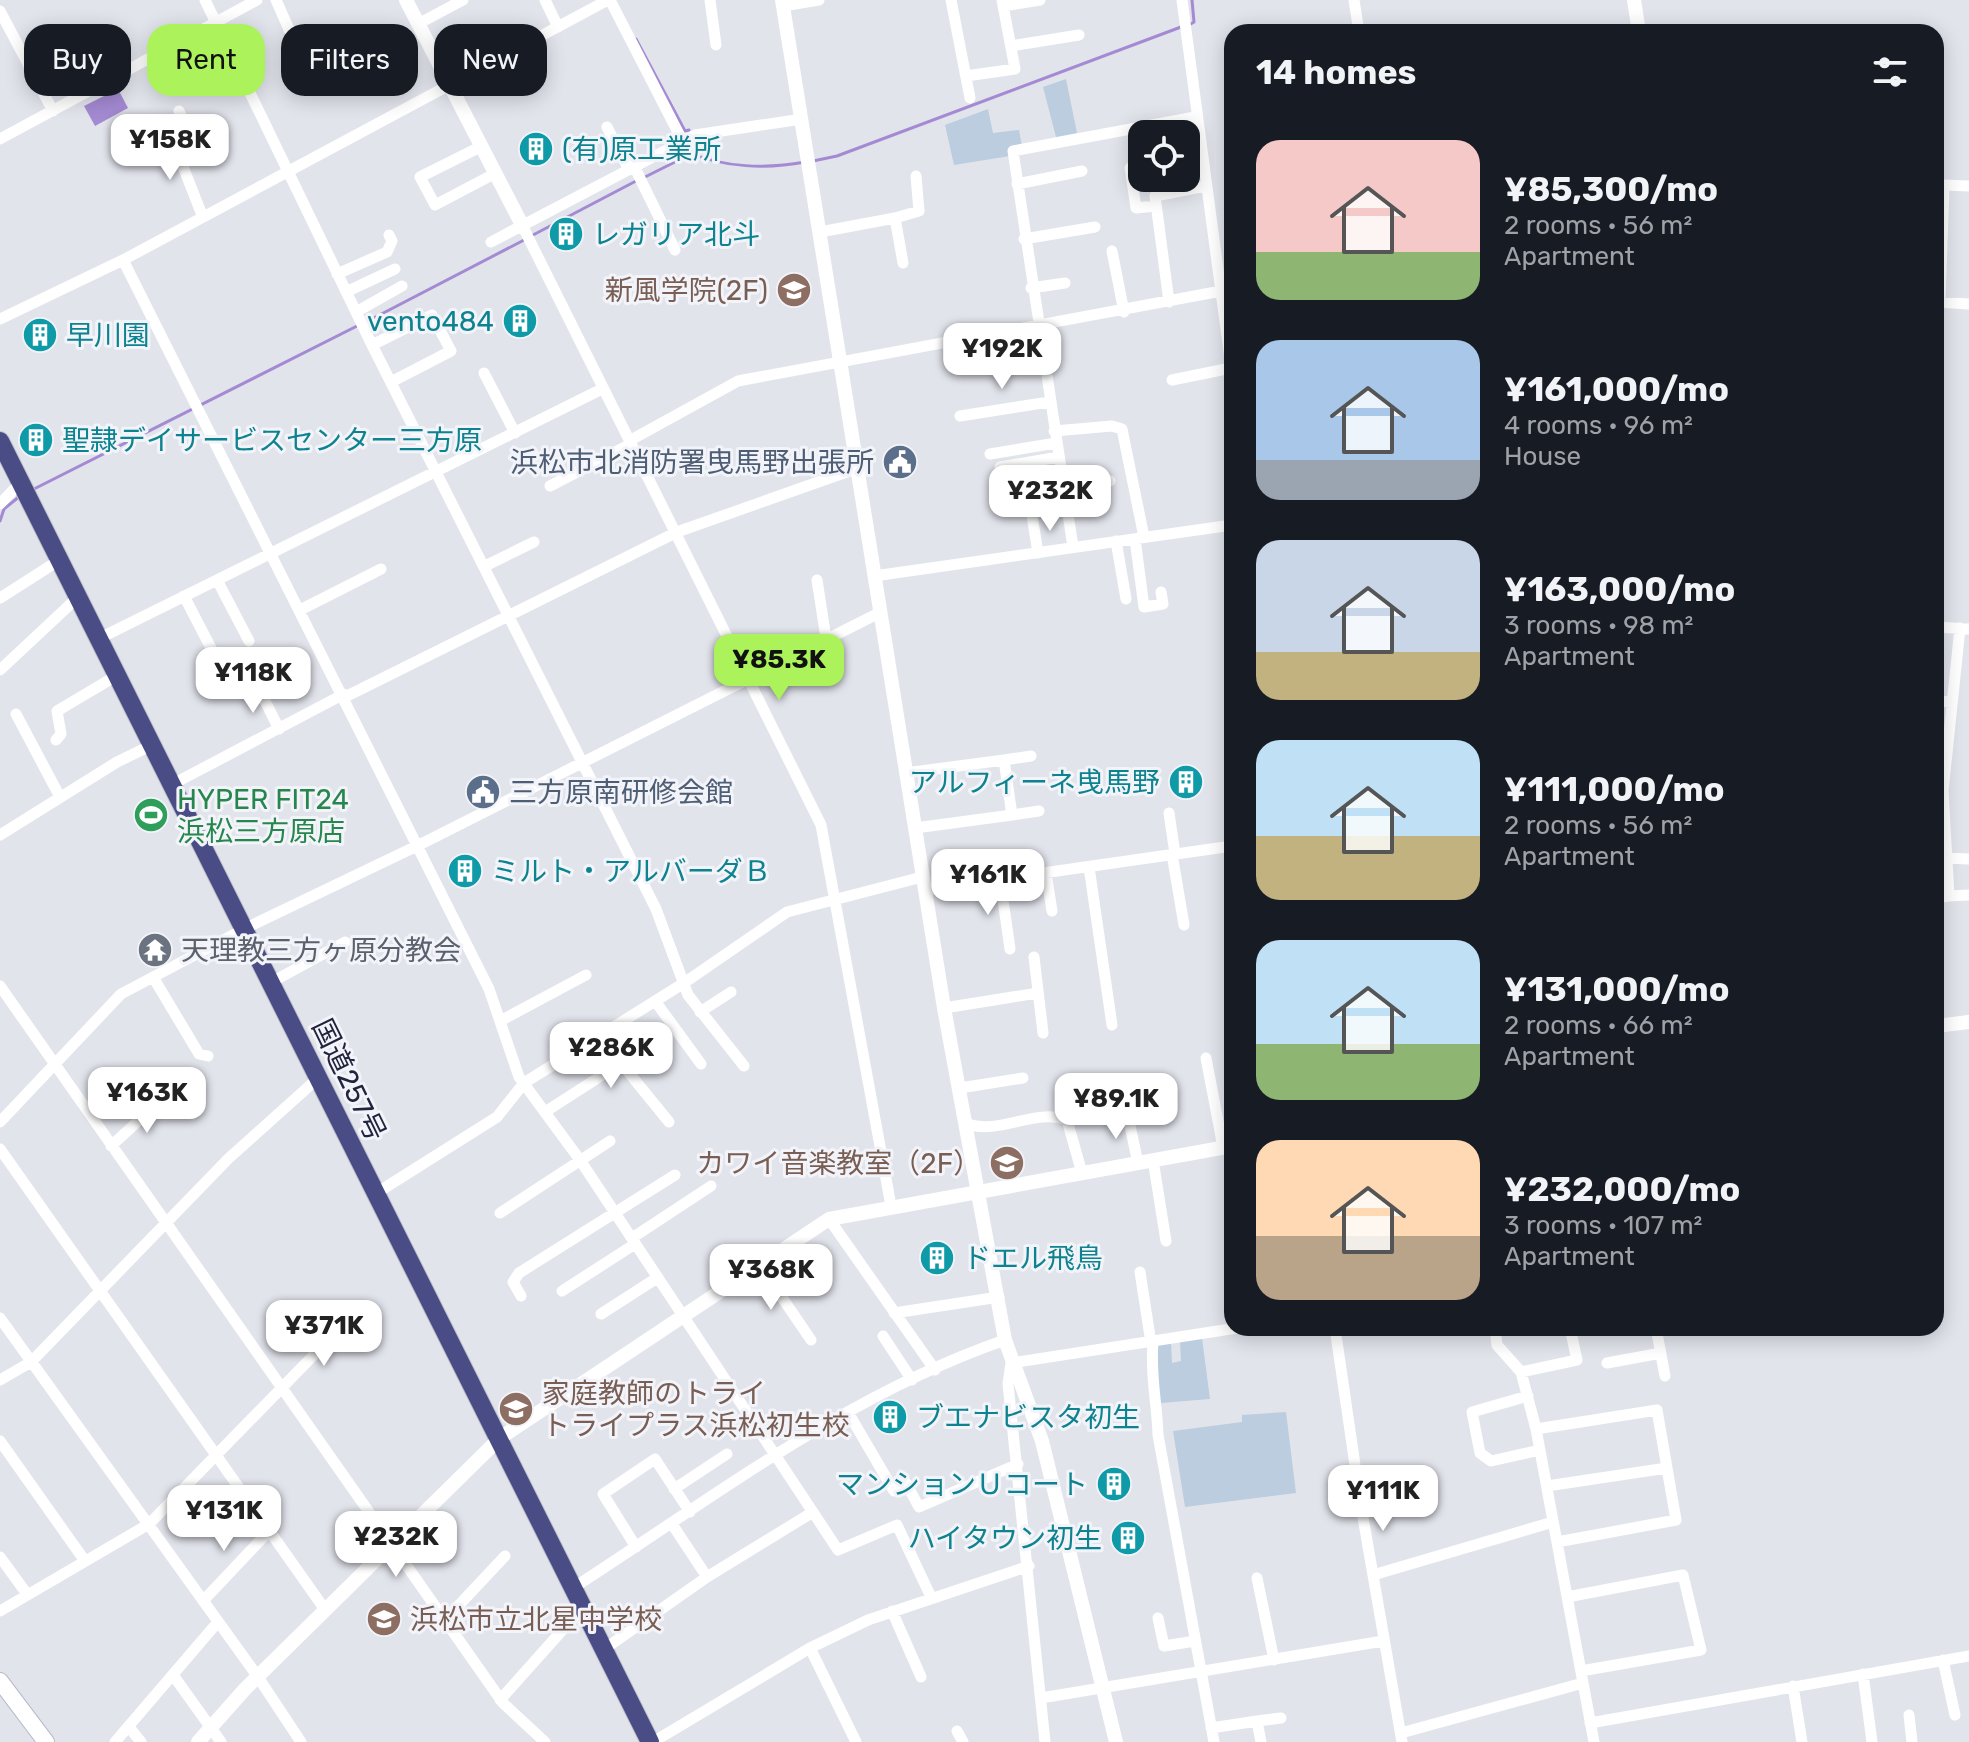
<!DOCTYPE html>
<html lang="en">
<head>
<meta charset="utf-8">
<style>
	body { margin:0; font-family:Rubik,"Noto Sans JP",sans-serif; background:#242831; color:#f1f3f6; height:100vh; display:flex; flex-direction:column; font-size:30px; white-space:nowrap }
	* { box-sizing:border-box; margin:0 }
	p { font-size:26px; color:#9ea1a6 }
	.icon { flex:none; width:44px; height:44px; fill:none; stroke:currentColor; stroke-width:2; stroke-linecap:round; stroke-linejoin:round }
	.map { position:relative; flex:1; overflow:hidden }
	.side { position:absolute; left:1224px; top:24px; width:720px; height:1312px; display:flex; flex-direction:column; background:#171b24; border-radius:24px; box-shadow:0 4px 20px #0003 }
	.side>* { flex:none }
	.banner { position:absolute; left:24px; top:24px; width:760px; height:72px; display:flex; gap:16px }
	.controls { position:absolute; left:1128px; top:120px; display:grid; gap:16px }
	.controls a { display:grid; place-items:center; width:72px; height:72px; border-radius:16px; background:#171b24; box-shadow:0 4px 20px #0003; font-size:40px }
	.price { position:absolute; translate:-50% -68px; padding:0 18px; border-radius:16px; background:#fff; color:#222; font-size:26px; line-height:52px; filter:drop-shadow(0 2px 4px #0008) }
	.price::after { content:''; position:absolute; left:50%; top:48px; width:24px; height:18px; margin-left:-12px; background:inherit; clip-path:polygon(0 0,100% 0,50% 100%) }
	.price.selected { background:#acf25a; color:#111 }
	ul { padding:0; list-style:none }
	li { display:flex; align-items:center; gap:24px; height:200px; padding:0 32px }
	li span { display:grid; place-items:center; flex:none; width:224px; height:160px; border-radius:24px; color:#555 }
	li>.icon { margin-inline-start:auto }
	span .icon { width:96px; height:96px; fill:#fffc; stroke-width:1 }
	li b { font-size:34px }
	h2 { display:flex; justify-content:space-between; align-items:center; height:96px; padding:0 32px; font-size:34px }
	.chip { padding:0 28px; border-radius:24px; background:#171b24; box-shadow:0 4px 20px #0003; font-size:28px; line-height:72px }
	.chip.selected { background:#acf25a; color:#111 }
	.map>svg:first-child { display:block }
</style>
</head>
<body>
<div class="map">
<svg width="1969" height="1742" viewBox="0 0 1969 1742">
	<rect width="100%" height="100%" fill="#e2e4ec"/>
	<!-- green -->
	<path fill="#bbcdde" d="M1066,79L1077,133L1056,137L1043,87Z
		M988,109L993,133L1019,130L1022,146L1010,156L954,165L945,125Z
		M1202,1338L1210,1399L1161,1403L1154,1380L1157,1345L1171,1343L1172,1363L1181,1361L1180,1341Z
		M1286,1412L1296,1493L1185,1507L1173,1431L1242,1422V1415Z"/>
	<!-- water -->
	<path fill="#a48ad2" d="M118,89L128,108L95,126L84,106Z"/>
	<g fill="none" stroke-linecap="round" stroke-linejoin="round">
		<!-- stream -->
		<path stroke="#a48ad2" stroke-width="3" d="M1189,25L1194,22L1192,0
			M636,39L685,131L689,130
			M813,161L837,156L1181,27
			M643,178L683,158L688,152C723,168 768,169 805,162
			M533,235L636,181
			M366,322L526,239
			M30,491L359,325
			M0,521L4,509L20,496"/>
		<!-- secondary casing -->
		<g stroke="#b5b9cc" stroke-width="18">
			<path id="secondary" d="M0,1681L46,1742"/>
		</g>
		<!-- trunk casing -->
		<g stroke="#c1c1c9" stroke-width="20">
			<path id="trunk" d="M0,441L650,1742"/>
		</g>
		<!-- minor -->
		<path stroke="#fff" stroke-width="11" d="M205,0L372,345L656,909L688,995L744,1066
			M276,0L307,70
			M545,0L558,27
			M610,0L682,140
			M710,0L716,45
			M951,0L970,98
			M1182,0L1232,374
			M1354,0L1359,32
			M783,6L819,0
			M1003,6L1040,0
			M0,11L53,111
			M418,24L463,0
			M191,38L208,71
			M1011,46L1079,35
			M966,76L1015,69L1002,0
			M179,111L187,129L171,136L202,215
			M607,127L628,168
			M0,139L257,0
			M480,147L420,177L435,205L494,174
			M634,166L675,250
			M1130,168L1136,208L1156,206
			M1017,184L1082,171
			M895,218L919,211L916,176
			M521,223L821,825L891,1206
			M820,232L895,218L903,263
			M1024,239L1095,227
			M491,242L695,135L802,119
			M1112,251L1124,312
			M123,260L489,989L519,1077L580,1160L838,1550L897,1525L931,1597
			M337,274L387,252L392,241L389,235
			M1031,288L1065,283
			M346,292L395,269
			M1169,302L1155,196L1206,186
			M1936,302L1969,304
			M1940,302L1944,185L1969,186
			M356,312L402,286
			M0,319L123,260L608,0
			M372,345L432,315L451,351L391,382
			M484,373L515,433
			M1172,380L1231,368
			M960,416L1049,402
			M1054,431L1112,426L1122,429L1144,537
			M629,441L738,381L1232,289
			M990,454L1056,443
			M1000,467L1059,457
			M550,486L631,444
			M1063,488L1110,481
			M1030,503L1038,553
			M0,504L20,483
			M1135,539L1144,607L1163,604L1161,592
			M1116,541L1126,599
			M1073,547L1013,151L1195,117
			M485,566L534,542
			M874,576L1232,525
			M217,580L249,641
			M817,580L826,638
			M184,596L225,675
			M0,598L58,561
			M300,610L381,569
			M1936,627L1969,629
			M98,639L602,389
			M0,670L77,598
			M257,685L279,729
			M345,697L677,532L858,468
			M1936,701L1952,702
			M16,714L60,797
			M56,740L61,734L57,711L116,676
			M1004,760L1031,756
			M905,773L1004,760L1012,815L915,828
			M171,785L344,694
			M1169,813L1175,854
			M1012,815L1039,811
			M0,835L117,762L150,746
			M1172,854L1184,925
			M1946,858L1969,859
			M1089,867L1112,1025
			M1046,873L1052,911
			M1000,879L1010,949
			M924,890L1232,846
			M1949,896L1969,895
			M1936,898L1949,896L1943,791L1960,628
			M1034,957L1043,1033
			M153,977L199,1054L208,1056
			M270,983L345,942
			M0,986L503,1703L545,1742
			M655,1001L701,1064
			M944,1008L1038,993
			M700,1012L731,992
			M500,1021L586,975
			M1206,1058L1223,1147
			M960,1088L1023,1078
			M545,1112L621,1063L669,1122
			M1127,1112L1138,1163
			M0,1122L121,994L244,929L419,845L881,612
			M967,1124C1000,1135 1035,1108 1067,1120L1082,1173
			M111,1146L161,1100
			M0,1149L326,1611
			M1153,1160L1166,1241
			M375,1194L497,1117L524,1083L684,983L787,912L922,877
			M500,1213L610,1141
			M829,1219L935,1370
			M632,1238L711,1186
			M760,1265L811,1340
			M1140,1272L1151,1343
			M562,1291L635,1244
			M521,1296L513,1282L519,1273L675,1175
			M894,1313L999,1297
			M601,1314L657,1278
			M0,1318L258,1677L301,1742
			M1335,1328L1361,1506L1402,1742
			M1495,1328L1497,1345L1521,1372L1536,1429L1594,1742
			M1656,1328L1665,1376
			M883,1336L912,1380
			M1153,1343C1150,1375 1157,1402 1158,1435L1214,1742
			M1607,1363L1661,1353
			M1521,1372L1577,1360L1570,1328
			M0,1380L31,1362L229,1158L316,1080
			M1528,1396L1472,1412L1480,1453L1491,1461L1540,1450
			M849,1414L894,1491L906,1483L919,1507L1018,1464
			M1536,1429L1657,1410L1676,1520L1557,1542
			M0,1441L85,1561
			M1547,1486L1667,1468
			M674,1489L727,1454
			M672,1524L707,1577
			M636,1547L603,1494L655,1459L690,1512
			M0,1557L27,1594
			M1373,1575L1553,1522
			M1257,1578L1274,1660
			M573,1588C711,1499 848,1394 1005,1340
			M1567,1597L1683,1575L1701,1650L1581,1671
			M203,1601L270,1530
			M0,1611L149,1524L341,1327
			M892,1611L921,1677
			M1158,1618L1164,1646L1195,1641
			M444,1621L505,1556
			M810,1648L856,1742
			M603,1650L707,1577L813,1512
			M1943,1660L1955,1715
			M1863,1674L1872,1742
			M173,1675L221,1742
			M1793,1686L1802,1742
			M1041,1698L1383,1641
			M500,1700L583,1607
			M1909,1715L1912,1742
			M1257,1721L1281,1718
			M1590,1723L1969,1656
			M129,1727L141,1742
			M1211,1728L1257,1721L1261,1742
			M957,1731L963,1742
			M1401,1733L1583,1683
			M115,1742L217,1623
			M653,1742L810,1648L868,1620L1029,1566
			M1045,1742L1008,1384L1011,1363L1237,1328"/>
		<!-- tertiary -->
		<path stroke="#fff" stroke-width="14" d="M406,0L521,223
			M782,0L944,1008L1005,1340L1042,1441L1116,1742
			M1634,0L1639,32
			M1936,1026L1969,1022
			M198,1742L245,1689L500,1438L829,1219L1232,1146"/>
		<!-- secondary -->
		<use href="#secondary" stroke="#fff" stroke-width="16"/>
		<!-- trunk -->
		<use href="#trunk" stroke="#4a4c86" stroke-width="18"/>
	</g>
	<!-- icons -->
	<defs>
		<g id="building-disc" transform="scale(1.8)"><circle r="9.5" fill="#0f9aa8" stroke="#f3f4f9"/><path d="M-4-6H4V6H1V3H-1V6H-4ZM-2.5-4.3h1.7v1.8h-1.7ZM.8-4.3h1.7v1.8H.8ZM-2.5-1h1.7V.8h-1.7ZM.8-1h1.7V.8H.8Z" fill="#fff"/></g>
		<g id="school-disc" transform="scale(1.8)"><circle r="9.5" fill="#8d6e63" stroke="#f3f4f9"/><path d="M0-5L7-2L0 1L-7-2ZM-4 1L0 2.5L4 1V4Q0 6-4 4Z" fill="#fff"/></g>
		<g id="civic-disc" transform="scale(1.8)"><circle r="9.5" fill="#5c6f8a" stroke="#f3f4f9"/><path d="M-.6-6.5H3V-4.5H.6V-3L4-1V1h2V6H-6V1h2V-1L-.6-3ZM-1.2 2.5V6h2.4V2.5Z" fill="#fff"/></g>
		<g id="stadium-disc" transform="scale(1.8)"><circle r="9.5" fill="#2e9e5b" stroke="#f3f4f9"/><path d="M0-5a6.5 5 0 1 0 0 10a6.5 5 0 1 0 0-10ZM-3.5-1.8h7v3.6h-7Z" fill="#fff"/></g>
		<g id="temple-disc" transform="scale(1.8)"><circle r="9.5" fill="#6b7280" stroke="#f3f4f9"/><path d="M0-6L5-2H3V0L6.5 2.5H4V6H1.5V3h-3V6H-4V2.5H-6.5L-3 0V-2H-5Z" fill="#fff"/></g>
	</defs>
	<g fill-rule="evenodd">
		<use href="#building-disc" x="536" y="149"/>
		<use href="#building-disc" x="566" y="234"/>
		<use href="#school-disc" x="794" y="290"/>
		<use href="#building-disc" x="520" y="321"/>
		<use href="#building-disc" x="40" y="335"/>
		<use href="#building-disc" x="36" y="440"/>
		<use href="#civic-disc" x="900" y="462"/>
		<use href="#building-disc" x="1186" y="782"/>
		<use href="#civic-disc" x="483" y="792"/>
		<use href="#stadium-disc" x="151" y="815"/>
		<use href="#building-disc" x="465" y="871"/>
		<use href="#temple-disc" x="155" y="950"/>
		<use href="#school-disc" x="1007" y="1163"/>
		<use href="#building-disc" x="937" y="1258"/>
		<use href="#school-disc" x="516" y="1409"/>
		<use href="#building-disc" x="890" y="1417"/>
		<use href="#building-disc" x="1114" y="1484"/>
		<use href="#building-disc" x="1128" y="1538"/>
		<use href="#school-disc" x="384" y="1619"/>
	</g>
	<g text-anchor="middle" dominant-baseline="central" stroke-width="6" stroke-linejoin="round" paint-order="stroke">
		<!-- culture labels -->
		<g font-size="28" fill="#0d838f" stroke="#f3f4f9" text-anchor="start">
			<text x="562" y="149">(有)原工業所</text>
			<text x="592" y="234">レガリア北斗</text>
			<text x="494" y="321" text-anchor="end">vento484</text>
			<text x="66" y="335">早川園</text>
			<text x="62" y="440">聖隷デイサービスセンター三方原</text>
			<text x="1160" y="782" text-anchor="end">アルフィーネ曵馬野</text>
			<text x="491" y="871">ミルト・アルバーダＢ</text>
			<text x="963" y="1258">ドエル飛鳥</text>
			<text x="916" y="1417">ブエナビスタ初生</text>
			<text x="1088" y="1484" text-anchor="end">マンションＵコート</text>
			<text x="1102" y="1538" text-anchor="end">ハイタウン初生</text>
		</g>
		<!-- education labels -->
		<g font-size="28" fill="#785e54" stroke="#f3f4f9" text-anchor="end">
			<text x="768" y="290">新風学院(2F)</text>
			<text x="981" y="1163">カワイ音楽教室（2F）</text>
			<text x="542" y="1393" text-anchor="start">家庭教師のトライ<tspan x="542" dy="32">トライプラス浜松初生校</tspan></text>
			<text x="410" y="1619" text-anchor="start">浜松市立北星中学校</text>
		</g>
		<!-- service labels -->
		<g font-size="28" fill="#4e5e75" stroke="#f3f4f9" text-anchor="end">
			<text x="874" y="462">浜松市北消防署曳馬野出張所</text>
			<text x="509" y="792" text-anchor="start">三方原南研修会館</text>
		</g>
		<!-- leisure labels -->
		<g font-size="28" fill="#27864d" stroke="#f3f4f9" text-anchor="start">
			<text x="177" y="799">HYPER FIT24<tspan x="177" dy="32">浜松三方原店</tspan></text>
		</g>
		<!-- worship labels -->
		<g font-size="28" fill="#5b616d" stroke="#f3f4f9" text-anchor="start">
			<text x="181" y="950">天理教三方ヶ原分教会</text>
		</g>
		<!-- street labels -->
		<g font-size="28" fill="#22233e" stroke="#f3f4f9">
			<text transform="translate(349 1080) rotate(64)">国道257号</text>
		</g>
	</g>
</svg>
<div class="controls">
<a><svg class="icon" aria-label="locate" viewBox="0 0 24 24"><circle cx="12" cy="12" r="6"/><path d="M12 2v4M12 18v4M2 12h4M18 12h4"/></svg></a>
</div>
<b class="price" style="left:170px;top:182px">¥158K</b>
<b class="price" style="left:1002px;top:391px">¥192K</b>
<b class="price" style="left:1050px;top:533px">¥232K</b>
<b class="price selected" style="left:779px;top:702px">¥85.3K</b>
<b class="price" style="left:253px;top:715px">¥118K</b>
<b class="price" style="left:988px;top:917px">¥161K</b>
<b class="price" style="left:611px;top:1090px">¥286K</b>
<b class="price" style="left:147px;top:1135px">¥163K</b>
<b class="price" style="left:1116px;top:1141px">¥89.1K</b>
<b class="price" style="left:771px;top:1312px">¥368K</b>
<b class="price" style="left:324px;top:1368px">¥371K</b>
<b class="price" style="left:1383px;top:1533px">¥111K</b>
<b class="price" style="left:224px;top:1553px">¥131K</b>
<b class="price" style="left:396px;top:1579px">¥232K</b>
<div class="banner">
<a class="chip">Buy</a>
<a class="chip selected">Rent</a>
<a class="chip">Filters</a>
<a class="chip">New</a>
</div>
<section class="side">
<h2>14 homes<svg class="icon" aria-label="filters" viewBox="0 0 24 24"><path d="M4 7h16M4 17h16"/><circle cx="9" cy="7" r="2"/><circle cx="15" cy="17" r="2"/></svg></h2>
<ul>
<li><span style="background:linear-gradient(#f6c9c9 70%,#8fb573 0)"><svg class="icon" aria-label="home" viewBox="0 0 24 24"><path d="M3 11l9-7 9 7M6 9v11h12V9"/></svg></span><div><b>¥85,300/mo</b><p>2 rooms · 56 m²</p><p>Apartment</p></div></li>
<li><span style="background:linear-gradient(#a9c7e8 75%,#9aa5b1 0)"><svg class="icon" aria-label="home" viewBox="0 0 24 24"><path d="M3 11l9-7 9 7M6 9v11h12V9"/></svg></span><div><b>¥161,000/mo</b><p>4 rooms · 96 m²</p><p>House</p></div></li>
<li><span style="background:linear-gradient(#c9d6e8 70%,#c2b280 0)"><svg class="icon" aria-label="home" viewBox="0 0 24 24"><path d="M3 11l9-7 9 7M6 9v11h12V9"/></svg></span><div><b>¥163,000/mo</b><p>3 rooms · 98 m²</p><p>Apartment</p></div></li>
<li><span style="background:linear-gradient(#bfe0f5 60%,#c2b280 0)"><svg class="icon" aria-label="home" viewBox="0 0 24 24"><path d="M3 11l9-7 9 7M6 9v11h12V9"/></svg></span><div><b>¥111,000/mo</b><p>2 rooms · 56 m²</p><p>Apartment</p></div></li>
<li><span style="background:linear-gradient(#bfe0f5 65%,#8fb573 0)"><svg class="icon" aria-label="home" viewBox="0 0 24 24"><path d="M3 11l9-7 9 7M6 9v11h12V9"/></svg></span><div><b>¥131,000/mo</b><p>2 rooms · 66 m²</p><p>Apartment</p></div></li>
<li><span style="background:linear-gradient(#ffd9b3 60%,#b9a48a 0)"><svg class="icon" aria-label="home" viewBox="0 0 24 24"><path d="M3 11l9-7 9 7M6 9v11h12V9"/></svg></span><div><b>¥232,000/mo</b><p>3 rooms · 107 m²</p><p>Apartment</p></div></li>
</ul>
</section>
</div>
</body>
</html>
